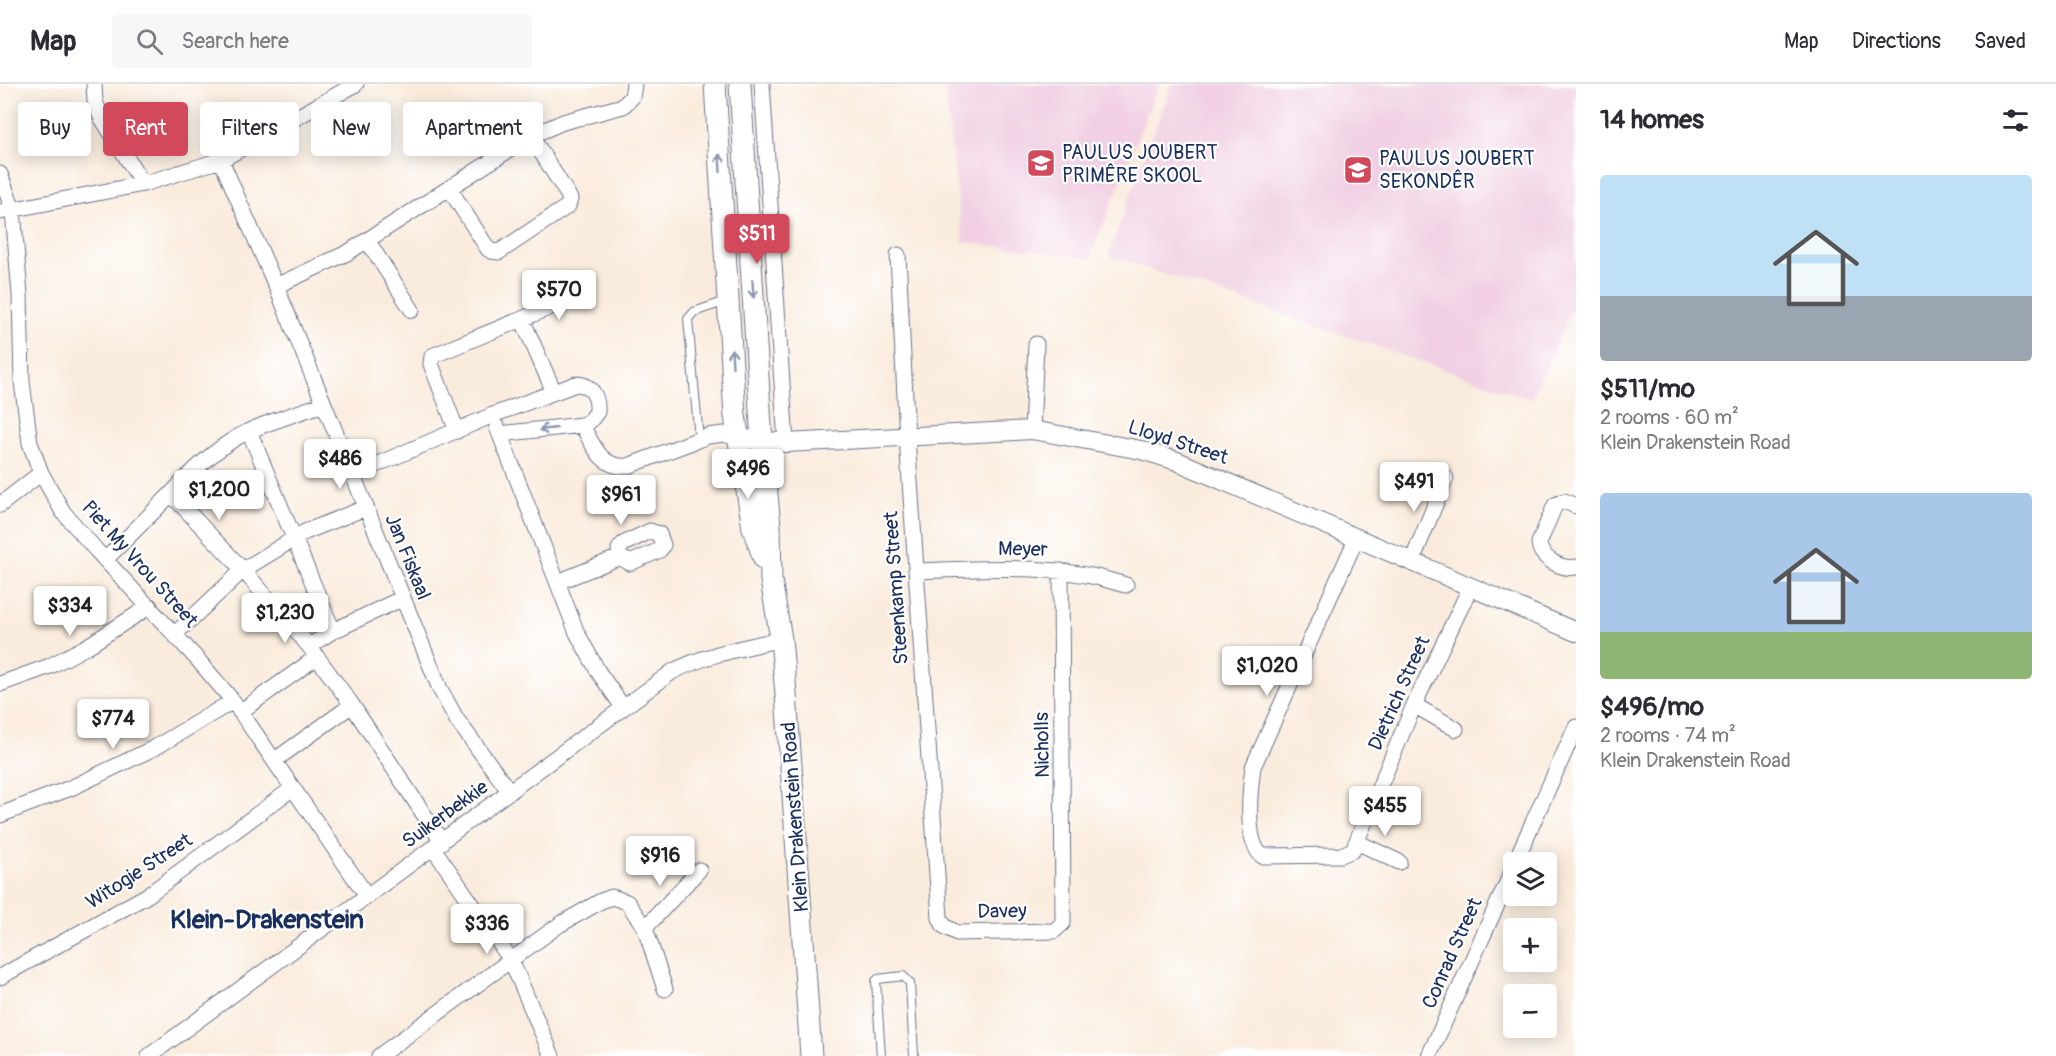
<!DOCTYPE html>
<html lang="en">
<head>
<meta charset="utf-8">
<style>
	body { margin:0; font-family:Pangolin,sans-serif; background:#f7f7f7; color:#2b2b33; height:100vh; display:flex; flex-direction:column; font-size:22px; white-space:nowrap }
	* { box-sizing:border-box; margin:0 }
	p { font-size:20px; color:#7c7c81 }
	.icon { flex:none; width:33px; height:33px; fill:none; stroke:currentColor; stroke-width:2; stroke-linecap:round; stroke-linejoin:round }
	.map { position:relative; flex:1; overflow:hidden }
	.details { display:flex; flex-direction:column; background:#fff; width:480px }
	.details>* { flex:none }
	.guide { position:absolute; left:18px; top:18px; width:570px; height:54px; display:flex; gap:12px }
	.controls { position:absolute; left:1503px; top:768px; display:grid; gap:12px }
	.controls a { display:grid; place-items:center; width:54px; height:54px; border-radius:6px; background:#fff; box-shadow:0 3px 15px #0003; font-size:30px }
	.price { position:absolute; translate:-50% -51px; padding:0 14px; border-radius:6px; background:#fff; color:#222; font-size:20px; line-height:39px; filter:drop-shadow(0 2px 3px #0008) }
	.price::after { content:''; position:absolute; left:50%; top:36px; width:18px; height:14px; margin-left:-9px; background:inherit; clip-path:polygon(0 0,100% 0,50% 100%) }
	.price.on { background:#d1495b; color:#fff }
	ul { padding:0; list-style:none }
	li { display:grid; align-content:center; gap:12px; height:318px; padding:0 24px }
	li span { display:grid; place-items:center; height:186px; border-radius:6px; color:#555 }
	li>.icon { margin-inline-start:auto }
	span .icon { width:108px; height:108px; fill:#fffc; stroke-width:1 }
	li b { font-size:26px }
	h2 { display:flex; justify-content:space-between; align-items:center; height:72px; padding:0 24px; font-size:26px }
	.pill { padding:0 21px; border-radius:6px; background:#fff; box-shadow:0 3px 15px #0003; font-size:21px; line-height:54px }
	.pill.on { background:#d1495b; color:#fff }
	header { display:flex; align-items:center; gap:36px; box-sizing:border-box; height:84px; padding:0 30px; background:#fff; border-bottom:2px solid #e1e1e2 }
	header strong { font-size:28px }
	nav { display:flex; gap:33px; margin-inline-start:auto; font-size:21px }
	.search { width:420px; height:54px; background:#f7f7f7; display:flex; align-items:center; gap:15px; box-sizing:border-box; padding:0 21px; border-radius:6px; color:#7c7c81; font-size:22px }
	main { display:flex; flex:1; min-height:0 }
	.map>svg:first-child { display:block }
</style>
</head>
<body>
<header>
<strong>Map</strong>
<div class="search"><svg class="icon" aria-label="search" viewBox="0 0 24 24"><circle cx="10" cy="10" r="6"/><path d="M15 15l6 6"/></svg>Search here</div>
<nav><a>Map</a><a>Directions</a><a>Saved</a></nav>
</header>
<main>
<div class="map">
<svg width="1576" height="972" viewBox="0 0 1576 972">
	<rect width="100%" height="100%" fill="#fff"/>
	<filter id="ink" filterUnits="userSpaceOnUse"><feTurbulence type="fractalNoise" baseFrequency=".0167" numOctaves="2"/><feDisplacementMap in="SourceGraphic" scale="12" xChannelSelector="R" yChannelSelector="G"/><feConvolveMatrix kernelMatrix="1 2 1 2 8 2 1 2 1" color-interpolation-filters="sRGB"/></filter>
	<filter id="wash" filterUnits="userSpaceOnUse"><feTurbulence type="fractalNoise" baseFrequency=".008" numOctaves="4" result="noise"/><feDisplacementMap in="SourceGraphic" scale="24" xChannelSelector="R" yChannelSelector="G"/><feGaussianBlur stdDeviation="1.35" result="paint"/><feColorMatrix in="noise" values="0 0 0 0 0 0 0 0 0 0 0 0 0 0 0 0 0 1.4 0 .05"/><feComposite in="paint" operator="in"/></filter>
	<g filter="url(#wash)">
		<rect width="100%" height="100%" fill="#faecdd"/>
		<!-- built -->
		<path fill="#f1d0e3" d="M944,0H1159L1090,174L963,158Z
			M1172,0H1576V217L1531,315L1108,171Z"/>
	</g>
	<g filter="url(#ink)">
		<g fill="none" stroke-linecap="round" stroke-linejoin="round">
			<!-- service casing -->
			<g stroke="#69718a" stroke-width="10">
				<path id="service" d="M699,355L688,235L694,228L726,217
					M881,972L876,897L878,895L903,892L910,899L914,972"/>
			</g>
			<!-- minor casing -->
			<g stroke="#69718a" stroke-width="17">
				<path id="minor" d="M94,0L95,17L101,33L143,100
					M762,0L786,359
					M221,76L276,202L440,605L457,636L510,708
					M0,90L13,126L20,211L22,298L30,359L41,389L63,428L96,466L198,576L233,617L367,812
					M449,104L488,165L491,167L499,168L568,122L570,115L568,111L531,52
					M0,128L143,100L221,76L356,0
					M367,156L412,226
					M898,171L907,354L940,834L944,842L957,849L1054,847L1063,839L1061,487
					M276,202L347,169L531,52L563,38L623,22L632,13L634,0
					M522,235L584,209
					M582,341C593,361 601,385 628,382L708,352L724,350L737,354
					M497,343L577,549L599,589L623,623
					M1032,346L1036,260
					M249,347L333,547L403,514
					M457,347L431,280L432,272L522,235L554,308
					M352,391L493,331L576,300C592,300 598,313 597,328L590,337L582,341L500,350
					M171,410C193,386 219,361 249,347C273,336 299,329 323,320
					M0,421L41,389
					M1576,422L1564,417L1555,421L1539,459C1540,474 1561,486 1576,483
					M365,424L305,448L243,486L309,562L352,621L442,758
					M1357,453L1253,683C1250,705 1244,757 1262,772L1341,771L1353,766L1414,621L1471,502
					M105,476L171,410L243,486L175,550
					M1412,477L1446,394
					M916,487C973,485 1030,481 1086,491C1100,493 1113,498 1126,501
					M558,498L620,473L619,465L623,460L650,447L659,450L663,461L660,466L630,479L620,473
					M309,562L333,547
					M0,600L50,582L86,563L150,522
					M1414,621L1456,645
					M240,628L317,573
					M275,676L352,621
					M0,731L73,703L156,663L233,617
					M1357,758L1399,778
					M433,764L511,876L552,972
					M1515,778L1576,643
					M645,844L699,786
					M0,893L148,811L293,704
					M149,972L672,588C706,570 744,564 781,555
					M379,972L559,841L601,817L612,813L627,818L645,844L665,905
					M1429,972L1514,783"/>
			</g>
			<!-- tertiary casing -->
			<g stroke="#69718a" stroke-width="20">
				<path id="tertiary" d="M737,354L786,359L1032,346L1141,366L1177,377L1576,548"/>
			</g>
			<!-- secondary casing -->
			<g stroke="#69718a" stroke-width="23">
				<path id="secondary" d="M715,0L735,332L753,444L764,475
					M740,0L762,358L770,442L771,496L781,555L786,610L811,972"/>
			</g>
			<!-- service -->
			<use href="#service" stroke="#fff" stroke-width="8"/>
			<!-- minor -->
			<use href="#minor" stroke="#fff" stroke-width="15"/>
			<!-- tertiary -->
			<use href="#tertiary" stroke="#fff" stroke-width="18"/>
			<!-- secondary -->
			<use href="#secondary" stroke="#fff" stroke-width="21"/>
		</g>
		<!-- one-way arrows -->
		<defs><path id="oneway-shaft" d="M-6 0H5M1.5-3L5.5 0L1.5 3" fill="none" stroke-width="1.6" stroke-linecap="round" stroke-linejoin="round" transform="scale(1.5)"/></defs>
		<g stroke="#8d97ae">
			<use href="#oneway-shaft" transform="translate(720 79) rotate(-93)"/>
			<use href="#oneway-shaft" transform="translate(753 205) rotate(86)"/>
			<use href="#oneway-shaft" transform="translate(732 274) rotate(-93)"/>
			<use href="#oneway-shaft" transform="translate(548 345) rotate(174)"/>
		</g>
	</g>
	<!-- icons -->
	<defs>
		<g id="school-square" transform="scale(1.5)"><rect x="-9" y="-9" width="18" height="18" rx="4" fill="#d1495b" stroke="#fff"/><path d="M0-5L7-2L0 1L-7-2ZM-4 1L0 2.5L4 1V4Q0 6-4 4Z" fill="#fff"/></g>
	</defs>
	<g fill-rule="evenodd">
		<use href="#school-square" x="1041" y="79"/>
		<use href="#school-square" x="1358" y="86"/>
	</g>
	<g text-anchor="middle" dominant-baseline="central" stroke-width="4.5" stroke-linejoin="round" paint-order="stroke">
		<!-- poi labels -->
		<g font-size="20" fill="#1b2f5e" stroke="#fff" text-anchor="start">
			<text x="1062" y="68">PAULUS JOUBERT<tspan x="1062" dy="23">PRIMÊRE SKOOL</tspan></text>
			<text x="1379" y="74">PAULUS JOUBERT<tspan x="1379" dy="23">SEKONDÊR</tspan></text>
		</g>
		<!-- street labels -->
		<g font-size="20" fill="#1b2f5e" stroke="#fff">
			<text transform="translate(1178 358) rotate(18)">Lloyd Street</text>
			<text transform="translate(1023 465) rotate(1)">Meyer</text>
			<text transform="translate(408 473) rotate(68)">Jan Fiskaal</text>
			<text transform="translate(140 480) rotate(48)">Piet My Vrou Street</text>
			<text transform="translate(896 504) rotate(-94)">Steenkamp Street</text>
			<text transform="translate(1399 609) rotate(-66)">Dietrich Street</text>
			<text transform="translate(1042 661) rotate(-91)">Nicholls</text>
			<text transform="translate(445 730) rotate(-36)">Suikerbekkie</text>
			<text transform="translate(795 733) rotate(-94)">Klein Drakenstein Road</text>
			<text transform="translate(139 787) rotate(-33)">Witogie Street</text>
			<text transform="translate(1002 827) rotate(-1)">Davey</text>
			<text transform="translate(1452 869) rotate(-66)">Conrad Street</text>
		</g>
		<!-- district labels -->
		<g font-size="26" font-weight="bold" fill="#1b2f5e" stroke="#fff">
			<text x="267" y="836">Klein-Drakenstein</text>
		</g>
	</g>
</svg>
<div class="controls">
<a><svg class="icon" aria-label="layers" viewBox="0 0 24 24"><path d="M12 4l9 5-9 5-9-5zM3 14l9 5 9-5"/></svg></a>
<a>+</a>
<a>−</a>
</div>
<b class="price on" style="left:757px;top:181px">$511</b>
<b class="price" style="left:559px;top:237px">$570</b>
<b class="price" style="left:340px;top:406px">$486</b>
<b class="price" style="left:748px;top:416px">$496</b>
<b class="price" style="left:1414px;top:429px">$491</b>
<b class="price" style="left:219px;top:437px">$1,200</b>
<b class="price" style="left:621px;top:442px">$961</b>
<b class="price" style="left:70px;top:553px">$334</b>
<b class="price" style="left:285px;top:560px">$1,230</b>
<b class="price" style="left:1267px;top:613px">$1,020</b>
<b class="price" style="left:113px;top:666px">$774</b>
<b class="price" style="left:1385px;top:753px">$455</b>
<b class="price" style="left:660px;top:803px">$916</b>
<b class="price" style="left:487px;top:871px">$336</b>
<div class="guide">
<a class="pill">Buy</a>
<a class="pill on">Rent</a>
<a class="pill">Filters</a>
<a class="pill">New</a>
<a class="pill">Apartment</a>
</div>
</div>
<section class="details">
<h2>14 homes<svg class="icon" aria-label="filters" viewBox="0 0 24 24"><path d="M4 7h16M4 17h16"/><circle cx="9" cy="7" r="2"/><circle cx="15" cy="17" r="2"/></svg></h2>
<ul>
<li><span style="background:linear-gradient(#bfe0f5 65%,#9aa5b1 0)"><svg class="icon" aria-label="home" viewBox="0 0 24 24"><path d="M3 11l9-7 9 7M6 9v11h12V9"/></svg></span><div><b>$511/mo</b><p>2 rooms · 60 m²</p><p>Klein Drakenstein Road</p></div></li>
<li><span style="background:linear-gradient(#a9c7e8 75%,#8fb573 0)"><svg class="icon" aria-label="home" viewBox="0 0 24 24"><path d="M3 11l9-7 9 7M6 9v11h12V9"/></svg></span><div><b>$496/mo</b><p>2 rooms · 74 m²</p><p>Klein Drakenstein Road</p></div></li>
</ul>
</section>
</main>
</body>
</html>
